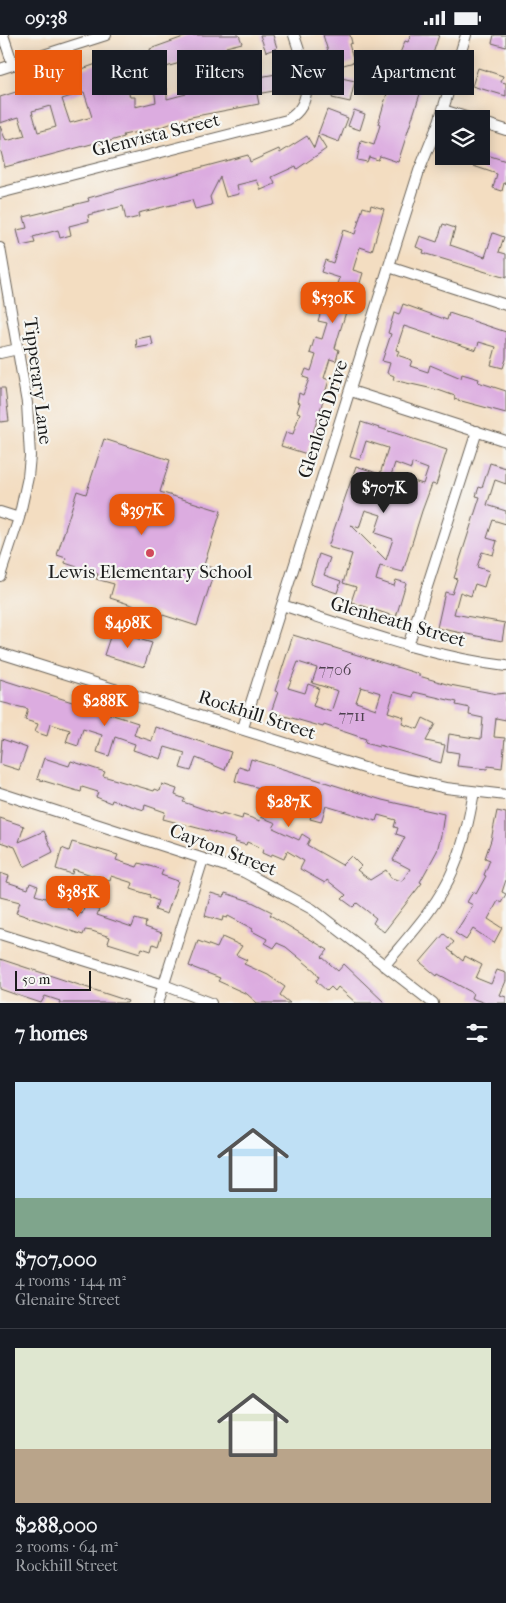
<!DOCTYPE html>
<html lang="en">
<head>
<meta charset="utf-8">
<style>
	body { margin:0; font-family:"IM FELL French Canon",serif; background:#20242c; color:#f1f3f6; height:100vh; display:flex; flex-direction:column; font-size:19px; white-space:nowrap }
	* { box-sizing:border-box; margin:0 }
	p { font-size:16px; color:#9ea1a6 }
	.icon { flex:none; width:28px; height:28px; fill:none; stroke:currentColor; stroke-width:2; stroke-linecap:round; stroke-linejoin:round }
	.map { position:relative; height:968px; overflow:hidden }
	.sheet { display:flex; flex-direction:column; background:#171b24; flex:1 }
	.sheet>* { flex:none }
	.banner { position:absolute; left:15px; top:15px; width:476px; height:45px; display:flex; gap:10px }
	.fabs { position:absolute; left:435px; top:75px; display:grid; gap:10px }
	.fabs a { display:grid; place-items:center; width:55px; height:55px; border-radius:0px; background:#171b24; box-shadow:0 2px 12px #0003; font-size:25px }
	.scale { position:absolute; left:15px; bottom:12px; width:76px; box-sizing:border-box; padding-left:5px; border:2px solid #1c1c1c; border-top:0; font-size:14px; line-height:18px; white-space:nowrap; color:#1c1c1c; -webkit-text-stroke:4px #f6f6f2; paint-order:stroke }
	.price { position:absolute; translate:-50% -42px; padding:0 11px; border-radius:10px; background:#ea580c; color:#fff; font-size:16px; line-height:32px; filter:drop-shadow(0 1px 2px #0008) }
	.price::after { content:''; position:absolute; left:50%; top:30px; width:15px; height:11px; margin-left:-8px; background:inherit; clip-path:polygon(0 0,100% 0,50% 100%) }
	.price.current { background:#222; color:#fff }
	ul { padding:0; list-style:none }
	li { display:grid; align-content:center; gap:10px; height:265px; padding:0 15px }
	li+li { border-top:1px solid #363941 }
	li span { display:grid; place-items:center; height:155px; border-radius:0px; color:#555 }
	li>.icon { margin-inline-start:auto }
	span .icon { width:90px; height:90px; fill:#fffc; stroke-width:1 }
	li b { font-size:21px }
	h2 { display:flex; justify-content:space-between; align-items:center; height:60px; padding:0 15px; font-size:21px }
	.pill { padding:0 18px; border-radius:0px; background:#171b24; box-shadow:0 2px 12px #0003; font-size:18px; line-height:45px }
	.pill.current { background:#ea580c; color:#fff }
	.status { display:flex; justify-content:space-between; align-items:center; height:35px; padding:0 25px; background:#171b24; direction:ltr }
	.status svg { height:14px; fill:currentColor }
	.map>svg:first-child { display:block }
</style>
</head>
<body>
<div class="status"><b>09:38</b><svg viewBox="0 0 49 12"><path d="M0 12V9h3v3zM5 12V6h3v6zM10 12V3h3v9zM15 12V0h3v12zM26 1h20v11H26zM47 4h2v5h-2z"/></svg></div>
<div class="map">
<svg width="506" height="968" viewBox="0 0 506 968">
	<rect width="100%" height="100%" fill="#f6f6f2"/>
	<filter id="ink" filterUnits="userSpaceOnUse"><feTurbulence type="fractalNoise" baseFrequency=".02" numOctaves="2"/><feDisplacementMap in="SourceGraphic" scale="10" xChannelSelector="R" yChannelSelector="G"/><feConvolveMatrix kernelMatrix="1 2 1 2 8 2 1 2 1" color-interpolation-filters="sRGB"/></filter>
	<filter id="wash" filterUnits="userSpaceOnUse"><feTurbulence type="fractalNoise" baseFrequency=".0096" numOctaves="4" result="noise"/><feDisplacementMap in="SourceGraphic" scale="20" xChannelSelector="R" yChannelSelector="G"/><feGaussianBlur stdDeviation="1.12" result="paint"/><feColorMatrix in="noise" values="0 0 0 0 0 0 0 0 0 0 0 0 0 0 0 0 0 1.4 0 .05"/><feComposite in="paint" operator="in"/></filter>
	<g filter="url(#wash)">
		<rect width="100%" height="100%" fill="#f3ddc1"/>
		<g id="blocks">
			<!-- building -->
			<path fill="#dcace0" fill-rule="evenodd" d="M189,0H239L242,8L226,12L230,25L229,26L232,47L287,37L290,53L257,59L259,69L191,82L158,93L123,100L124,102L100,109L99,107L5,132L0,113V91L6,106L25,101L19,82L0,88V62L19,56L18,53L41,46L42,48L105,26L106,28L131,20L133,25L151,19L150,14ZM214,21L220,39V50L199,54L200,43L194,28ZM180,28L186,47V59L167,64V53H154L156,67L135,72V62H130L127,52L107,51L125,46L124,44ZM84,57L92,82L70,88L62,64ZM50,71L56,92L38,97L32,76Z
				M260,0H273L277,13L266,17Z
				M323,0H350L352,8L349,9L354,27L333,33Z
				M411,0H439L398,127L380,121L378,125L369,122L367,127L357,125L361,106L374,110L380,90L378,89L391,45L388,44L392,32L399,34L404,19L400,18L405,6L408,7Z
				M494,0H506V12L492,8Z
				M478,33L503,41L501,47L506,48V61L472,51Z
				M364,35L380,39L374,56L360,53Z
				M337,42L355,46L350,67L332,63Z
				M327,75L348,83L339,107L318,99Z
				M354,75L365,79L360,95L348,91Z
				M307,101L314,113L318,101L326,114L297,134L296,131L272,142L275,149L261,155L257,145L237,150L239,159L226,162L220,142L210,162L212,170L195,174L192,165L138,178L139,182L126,185L123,171L88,180L89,186L69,191L71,200L60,203L58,195L33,202L35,208L21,211L17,195L27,193L24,182L89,166L88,163L124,153L248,120L250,127L279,114L280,118Z
				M484,119L506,126V149L504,148L502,156L493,153L497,139L450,123V121H483Z
				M371,170L384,174L372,216L360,212L353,235L363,238L351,278L346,277L340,296L335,313L339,315L336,326L330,324L324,343L329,345L307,419L281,411L286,397L293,399L300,378L297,377L300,368L297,367L299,358L303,360L309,344L303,342L306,334L311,336L316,320L310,318L315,302L322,304L327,288L318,286L322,273L325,274L327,268L331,269L340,243L321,237L325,225L333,228L343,195L355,199L363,172L370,174Z
				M443,189L455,193L450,210L485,222L493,198L504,202L499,217L506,219V243L423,218L424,215L416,212L420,201L437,207Z
				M403,269L447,285L449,278L506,297V324L503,333L491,330L496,312L479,307L476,315L404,291L396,315L399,316L397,320L412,325L410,331L428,337L430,330L461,343L462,339L479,344L478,347L506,356V378L454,364L455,361L438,355L393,345L394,341L387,338L390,328L382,326L391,299L388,298L394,278L399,280Z
				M151,301L153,310L137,313L136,304Z
				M0,353H5L9,386L0,387Z
				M361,387L447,415L436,450L432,449L422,476L403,537L380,531L376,545L394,551L396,545L406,548L396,582L351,567L356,552L343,548L352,519L328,512L356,431L380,439L388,413L366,406L360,425L350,422ZM395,428L411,434L412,428L428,434L423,449L407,444L401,460L386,456ZM365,475L381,480L375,498L393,504L386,525L351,490L359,493Z
				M104,404L170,425L160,457L221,476L204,530L215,534L197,591L110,563L114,549L96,544L98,539L65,528L66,523L57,520L77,456L86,459Z
				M490,428L506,433V449L495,445L487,470L506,476V489L493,485L487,503L497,506L493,520L482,517L477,532L489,536L484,552L475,549L471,561L460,557L454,579L505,588L502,606L437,593L445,557L452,559L457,544L454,543L480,462L476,461L479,452L482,453Z
				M319,519L330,523L324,540L341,546L337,558L310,549Z
				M112,596L152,608L144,632L104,620Z
				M293,600L419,639V641L450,650L497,659L506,658V685L496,683L494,702L505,703L502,733L488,731L487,734L457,731L459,718L447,716L449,699L481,704L483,683L469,680L470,673L456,670L457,667L414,657L413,662L394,657L388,677L404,682L402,689L418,694L423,683L435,689L426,706L445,710L441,728L379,710V712L365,708L366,704L324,690L323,692L271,677L278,657L275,656ZM298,627L317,633L312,648L338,656L331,677L313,671L319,653L308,649L305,658L288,653ZM361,652L381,658L376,674L356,667Z
				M0,644L138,688L134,700L152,706L156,692L231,717L225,735L196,723L191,736L180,733L185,718L165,712L161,724L133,715L135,709L115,702L109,721L97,717L102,700L83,694L78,711L66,707L70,695L50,689L47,701L35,697L38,689L25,685L28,674L0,667Z
				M2,704L27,713L19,735L0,729Z
				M44,723L69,731L71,726L105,737L103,741L154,756L155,754L160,756L162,749L177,754L175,760L185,764L183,767L221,780L222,778L242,784L243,780L260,786L261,782L276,788L273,793L299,805L302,799L310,804L307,810L342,830L351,821L361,831L357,835L370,845L386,835L391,843L402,846L410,834L393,825L405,802L396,799L398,793L394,792L396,785L378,780L376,786L326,771L321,787L310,784L315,769L235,746L239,732L248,735L251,724L382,765L444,779L441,800L437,816L420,847L422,848L384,897L373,888L376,883L357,868L353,872L342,864L346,860L327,845L325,848L300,834L304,826L287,816L284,824L272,819L271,822L262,818L263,814L247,807L246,810L235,807L236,804L209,796L163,784L165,777L145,770L144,775L112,765L111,768L96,762L98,757L82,752L81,757L37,744Z
				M497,776L506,778V845L502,857L506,859L501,868L498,866L488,884L502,893L494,908L473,894L466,905L455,898L473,870L467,867L473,857L476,859L486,841L484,840L490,825L485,823L491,805Z
				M0,783L24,791L19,807L44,796L53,817L24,832L15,812L0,807Z
				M72,807L118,820L116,825L137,832L139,828L163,835L161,840L178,846L167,879L155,875L158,866L149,862L150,860L131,854L133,848L111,841L110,846L73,834L72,839L56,834L62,813L69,816Z
				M0,838L9,841L7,847L28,854L30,848L38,851L35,860L52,865L53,861L69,867L67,874L82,879L85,870L99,875L97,880L132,892L135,884L146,887L145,892L162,898L158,911L153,909L151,916L142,913L140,918L108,908L110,902L92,896L85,895L83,900L16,878L20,867L0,862Z
				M211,858L224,862L225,858L250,866L272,877L270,880L328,915L322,922L338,936L344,929L385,968H356L338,952L335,956L331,952L327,956L316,946L319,942L315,936L286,912L277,908L274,913L265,908L267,904L252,896L253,894L228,881L227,883L223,882L222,886L205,881Z
				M444,899L454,907L448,914L463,926L465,921L482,930L476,943L491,949L497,935L506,938V946L500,960L506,962V968H485L471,963L473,958L438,939L437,941L420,927Z
				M222,902L242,911L236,920L247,925L244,929L268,940L285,952L280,960L290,968H257L247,959L218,946L220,943L189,931L198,906L217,913Z
				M0,924L128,966L127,968H59L60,966L45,961L41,968L20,961L0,954Z"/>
		</g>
	</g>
	<g filter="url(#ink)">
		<use href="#blocks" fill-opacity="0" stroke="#676056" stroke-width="1"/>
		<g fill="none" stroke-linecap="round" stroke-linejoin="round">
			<!-- minor casing -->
			<g stroke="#676056" stroke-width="12">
				<path id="minor" d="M3,0L13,30
					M0,34L106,0
					M443,75L472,84
					M481,87L506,95
					M0,158L287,85C320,66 303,29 294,0
					M0,213L27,368L30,421L28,442L19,483L0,541
					M389,232L506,270
					M0,318L18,314
					M351,356L506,406
					M0,477L19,483
					M282,570C356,594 429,622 506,631
					M408,611L477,396
					M0,618L377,737L446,753L506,760
					M243,693L419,136L439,87L466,0
					M0,758L244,837L312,874L433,968
					M0,899L164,950L211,968
					M384,931C409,901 438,871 453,835C464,809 469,784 474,757
					M158,968L203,824"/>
			</g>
			<!-- minor -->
			<use href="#minor" stroke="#fff" stroke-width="10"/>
		</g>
	</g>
	<!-- markers -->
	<circle fill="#d1495b" stroke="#f6f6f2" stroke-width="2" cx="150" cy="518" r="5"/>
	<g text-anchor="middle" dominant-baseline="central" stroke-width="4.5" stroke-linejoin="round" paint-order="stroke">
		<!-- number labels -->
		<g font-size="16" fill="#4c404d">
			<text x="335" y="634">7706</text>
			<text x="352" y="680">7711</text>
		</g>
		<!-- street labels -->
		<g font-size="19" fill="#1c1c1c" stroke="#f6f6f2">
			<text transform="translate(156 100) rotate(-14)">Glenvista Street</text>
			<text transform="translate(38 346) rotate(83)">Tipperary Lane</text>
			<text transform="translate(323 384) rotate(-72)">Glenloch Drive</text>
			<text transform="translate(398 587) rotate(16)">Glenheath Street</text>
			<text transform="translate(257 680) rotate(18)">Rockhill Street</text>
			<text transform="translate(223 815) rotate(21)">Cayton Street</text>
		</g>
		<!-- poi labels -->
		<g font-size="19" fill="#1c1c1c" stroke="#f6f6f2">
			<text x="150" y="537">Lewis Elementary School</text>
		</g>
	</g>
</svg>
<div class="fabs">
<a><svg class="icon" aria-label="layers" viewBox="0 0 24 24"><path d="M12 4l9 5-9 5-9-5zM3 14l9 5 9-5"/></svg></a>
</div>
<div class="scale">50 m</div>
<b class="price" style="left:333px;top:289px">$530K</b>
<b class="price current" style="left:384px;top:479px">$707K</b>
<b class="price" style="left:142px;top:501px">$397K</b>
<b class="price" style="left:128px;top:614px">$498K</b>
<b class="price" style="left:105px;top:692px">$288K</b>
<b class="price" style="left:289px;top:793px">$287K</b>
<b class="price" style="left:78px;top:883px">$385K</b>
<div class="banner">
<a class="pill current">Buy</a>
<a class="pill">Rent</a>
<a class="pill">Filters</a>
<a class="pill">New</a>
<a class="pill">Apartment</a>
</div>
</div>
<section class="sheet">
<h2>7 homes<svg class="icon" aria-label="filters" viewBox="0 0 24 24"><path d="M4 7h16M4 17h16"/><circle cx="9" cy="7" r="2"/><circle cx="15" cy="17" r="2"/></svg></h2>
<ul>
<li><span style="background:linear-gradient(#bfe0f5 75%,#7fa58c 0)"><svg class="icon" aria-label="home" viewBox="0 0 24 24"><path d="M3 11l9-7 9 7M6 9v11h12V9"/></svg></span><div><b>$707,000</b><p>4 rooms · 144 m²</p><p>Glenaire Street</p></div></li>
<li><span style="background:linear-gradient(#dfe7d0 65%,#b9a48a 0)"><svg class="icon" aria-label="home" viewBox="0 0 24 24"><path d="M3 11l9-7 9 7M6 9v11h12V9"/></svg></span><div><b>$288,000</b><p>2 rooms · 64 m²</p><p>Rockhill Street</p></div></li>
</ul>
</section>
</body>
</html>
